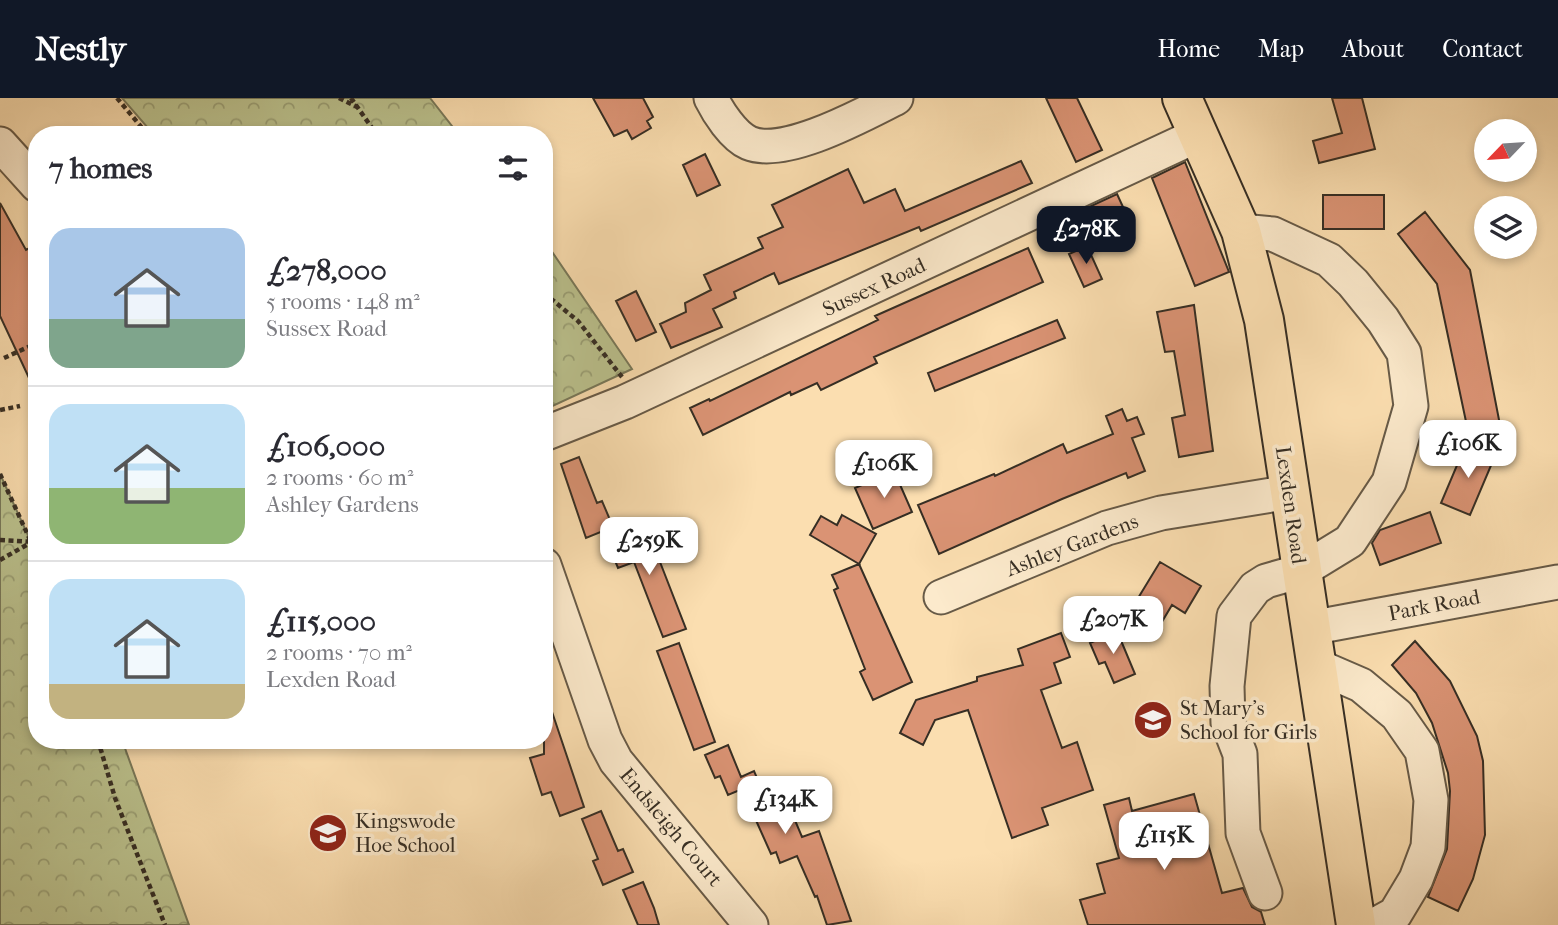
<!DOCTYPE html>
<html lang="en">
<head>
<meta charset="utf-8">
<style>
	body { margin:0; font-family:"IM FELL French Canon",serif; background:#f7f7f7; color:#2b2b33; height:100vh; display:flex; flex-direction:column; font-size:26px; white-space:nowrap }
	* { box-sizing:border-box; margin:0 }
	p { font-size:23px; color:#7c7c81 }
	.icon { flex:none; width:38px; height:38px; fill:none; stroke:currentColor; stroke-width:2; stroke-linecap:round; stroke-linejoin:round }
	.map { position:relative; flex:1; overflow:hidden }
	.sheet { position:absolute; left:28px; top:28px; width:525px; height:623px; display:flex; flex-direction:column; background:#fff; border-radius:28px; box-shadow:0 4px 10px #0003 }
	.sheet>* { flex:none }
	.needle { width:46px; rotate:245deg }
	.tools { position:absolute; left:1474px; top:21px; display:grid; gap:14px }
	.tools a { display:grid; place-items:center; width:63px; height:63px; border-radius:50%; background:#fff; box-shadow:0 4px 10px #0003; font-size:35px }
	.price { position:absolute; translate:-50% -60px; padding:0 16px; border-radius:14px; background:#fff; color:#222; font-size:23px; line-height:46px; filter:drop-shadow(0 2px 4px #0008) }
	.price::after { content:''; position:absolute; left:50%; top:42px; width:21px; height:16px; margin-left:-10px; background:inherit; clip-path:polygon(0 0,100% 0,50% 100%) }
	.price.active { background:#111827; color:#fff }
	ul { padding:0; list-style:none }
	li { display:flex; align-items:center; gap:21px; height:175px; padding:0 21px }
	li+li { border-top:2px solid #e1e1e2 }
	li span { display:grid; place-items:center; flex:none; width:196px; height:140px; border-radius:21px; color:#555 }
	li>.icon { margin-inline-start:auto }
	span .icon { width:84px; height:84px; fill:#fffc; stroke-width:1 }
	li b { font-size:30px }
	h2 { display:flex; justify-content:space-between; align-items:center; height:84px; padding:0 21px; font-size:30px }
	header { display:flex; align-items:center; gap:42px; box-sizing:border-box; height:98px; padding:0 35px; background:#111827; color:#fff }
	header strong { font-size:33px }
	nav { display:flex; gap:38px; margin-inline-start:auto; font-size:24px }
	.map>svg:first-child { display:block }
</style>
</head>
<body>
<header>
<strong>Nestly</strong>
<nav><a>Home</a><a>Map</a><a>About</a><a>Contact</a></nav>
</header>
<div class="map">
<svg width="1558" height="827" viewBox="0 0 1558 827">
	<defs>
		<pattern id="forest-crowns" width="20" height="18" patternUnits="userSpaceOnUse" patternTransform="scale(1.75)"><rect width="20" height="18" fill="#bbc28e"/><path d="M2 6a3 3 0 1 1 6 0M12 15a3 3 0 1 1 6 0" fill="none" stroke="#999e74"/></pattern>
	</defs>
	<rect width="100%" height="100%" fill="#fbdeb0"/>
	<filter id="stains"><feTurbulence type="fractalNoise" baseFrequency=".00286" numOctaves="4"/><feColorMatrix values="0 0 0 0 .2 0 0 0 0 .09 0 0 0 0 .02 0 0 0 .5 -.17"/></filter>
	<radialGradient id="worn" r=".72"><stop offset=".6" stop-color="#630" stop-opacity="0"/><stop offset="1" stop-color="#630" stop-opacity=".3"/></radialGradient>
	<!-- forest -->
	<path fill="url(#forest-crowns)" stroke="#787859" stroke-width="2" d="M122,0H430L459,37H154Z
		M544,142L632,271L544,312Z
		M0,376L31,444L37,449V642H122L189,827H0Z"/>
	<!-- building -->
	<path fill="#da9374" stroke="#362e24" stroke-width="2" d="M593,0H643L653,19L647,23L651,30L632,41L627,32L614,38Z
		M1046,0H1077L1102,52L1076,64Z
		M1332,0H1362L1375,51L1319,65L1313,43L1342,35Z
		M705,56L720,87L697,98L683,67Z
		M1021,63L1032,85L921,133L919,129L779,186L774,175L734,194L736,200L713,211L722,229L671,250L660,226L686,214L685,205L711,192L704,177L763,150L758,140L783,129L772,107L848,71L864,105L895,91L905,113Z
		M1185,64L1229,174L1195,188L1152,80Z
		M1117,96L1123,109L1096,121L1091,108Z
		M1323,97H1384V131H1323Z
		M0,105L26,152L37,146V297L0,218Z
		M1425,114L1470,172L1500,327L1468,333L1437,186L1398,136Z
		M1087,148L1102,181L1084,189L1069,156Z
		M1028,150L1043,184L874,259L877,265L821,292L817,285L791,297L790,294L703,337L690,310L709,301L710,303L878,222L875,218Z
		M636,193L656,234L636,243L616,203Z
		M1194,207L1213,353L1179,359L1172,320L1185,317L1174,253L1165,254L1157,214Z
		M1057,222L1065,240L935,293L928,275Z
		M1122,311L1127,323L1137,319L1144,336L1132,340L1145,373L1128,380L1126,375L1062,401L939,456L918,407L994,376L995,378L1063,346L1067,355L1113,336L1106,318Z
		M1466,346L1495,358L1470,417L1441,405Z
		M579,359L597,405L602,403L613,429L586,440L561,366Z
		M894,373L912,414L873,431L855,390Z
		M1430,414L1441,445L1380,467L1372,445L1380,432Z
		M842,417L876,436L859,466L912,584L873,602L860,574L865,571L834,492L838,490L832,477L859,466L810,437L821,418L837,427Z
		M646,428L686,531L663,539L634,464L618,470L607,443Z
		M1160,464L1201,488L1185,515L1172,507L1157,532L1129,515Z
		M1117,533L1135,576L1114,585L1105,564L1099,566L1090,545Z
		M1061,535L1070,559L1054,565L1061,585L1041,592L1062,650L1077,644L1093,692L1042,710L1048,727L1012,740L968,612L935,622L923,647L900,635L916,602L977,583V579L1023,567L1018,551Z
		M1415,543L1450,583L1477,638L1483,663L1485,737L1473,781L1458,813L1428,799L1447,751L1450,693L1448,675L1432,625L1416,595L1392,567Z
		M679,545L715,644L694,652L657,553Z
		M548,602L584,709L560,718L551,694L542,697L530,660L544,656V603Z
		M728,647L741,679L754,673L772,715L789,708L802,739L819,733L851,823L827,827L817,798L815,799L797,758L780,765L776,754L771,756L742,691L728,697L720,678L715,680L705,657Z
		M1194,696L1222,795L1243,790L1252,809L1261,814L1265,827H1088L1080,802L1105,795L1097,766L1119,760L1104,707L1129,700L1132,713Z
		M601,713L618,753L623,751L633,774L603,787L593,763L598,761L582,721Z
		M643,784L654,810L659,827H638L623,792Z"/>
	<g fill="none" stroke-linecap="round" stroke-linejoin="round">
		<!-- minor casing -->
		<g stroke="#675a47" stroke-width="37">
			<path id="minor" d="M711,0C718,14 733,38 749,45C785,60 864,16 896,0
				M0,46L37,87
				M1241,133L1273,136L1329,162L1353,185L1383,222L1404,255L1411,308L1389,384L1350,443L1301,473L1266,483L1255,490L1234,518L1227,588L1228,625L1240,656L1243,735L1265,795
				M544,336L625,304L1200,36
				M544,467L605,642L616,663L751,827
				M941,499L1107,430L1161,415L1290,394
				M1310,530L1558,484
				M1317,568L1361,587L1397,617L1422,653L1431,702L1428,749L1416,781L1395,816L1375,827"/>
		</g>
		<!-- major casing -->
		<g stroke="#362e24" stroke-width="42">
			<path id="major" d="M1182,0L1241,133L1264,222L1356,827"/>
		</g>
		<!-- path -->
		<path stroke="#362e24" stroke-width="4.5" stroke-dasharray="5 3.5" stroke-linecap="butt" d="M117,0L148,37
			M339,0L357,9
			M351,0L377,37
			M544,195L578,223L622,279
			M4,260L37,245
			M0,312L20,308
			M0,376L31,444L37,481
			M0,442L37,444
			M0,462L30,445
			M98,642L115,700L165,827"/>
		<!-- minor -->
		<use href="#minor" stroke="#fceacc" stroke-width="33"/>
		<!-- major -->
		<use href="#major" stroke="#fbdeb0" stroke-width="38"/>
	</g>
	<!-- icons -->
	<defs>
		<g id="school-disc" transform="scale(2.0125)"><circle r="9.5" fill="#8f2418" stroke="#fceacc"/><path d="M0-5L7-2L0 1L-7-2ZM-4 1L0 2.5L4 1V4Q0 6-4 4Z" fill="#fff"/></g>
	</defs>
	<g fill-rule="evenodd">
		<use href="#school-disc" x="1153" y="622"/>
		<use href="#school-disc" x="328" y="735"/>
	</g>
	<g text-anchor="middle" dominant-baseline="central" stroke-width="7" stroke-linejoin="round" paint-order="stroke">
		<!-- street labels -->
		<g font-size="21" fill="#362e24" stroke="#fceacc">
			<text transform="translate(874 189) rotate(-25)">Sussex Road</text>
			<text transform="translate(1291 407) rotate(82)">Lexden Road</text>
			<text transform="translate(1072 447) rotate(-21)">Ashley Gardens</text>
			<text transform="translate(1434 507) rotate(-11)">Park Road</text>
			<text transform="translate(671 729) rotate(50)">Endsleigh Court</text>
		</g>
		<!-- poi labels -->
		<g font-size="21" fill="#362e24" stroke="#fceacc" text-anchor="start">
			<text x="1180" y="610">St Mary's<tspan x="1180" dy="24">School for Girls</tspan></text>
			<text x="355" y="723">Kingswode<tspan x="355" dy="24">Hoe School</tspan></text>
		</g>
	</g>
	<rect width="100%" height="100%" filter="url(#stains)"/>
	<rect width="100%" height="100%" fill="url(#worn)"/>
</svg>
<div class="tools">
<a><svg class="needle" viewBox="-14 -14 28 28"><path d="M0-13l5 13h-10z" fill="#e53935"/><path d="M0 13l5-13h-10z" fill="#7c7c81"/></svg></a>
<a><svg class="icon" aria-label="layers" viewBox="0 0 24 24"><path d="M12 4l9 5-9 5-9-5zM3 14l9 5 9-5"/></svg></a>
</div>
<b class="price active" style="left:1086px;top:168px">£278K</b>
<b class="price" style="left:1468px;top:382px">£106K</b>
<b class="price" style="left:884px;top:402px">£106K</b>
<b class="price" style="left:649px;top:479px">£259K</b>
<b class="price" style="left:1113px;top:558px">£207K</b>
<b class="price" style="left:785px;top:738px">£134K</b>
<b class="price" style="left:1164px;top:774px">£115K</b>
<section class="sheet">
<h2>7 homes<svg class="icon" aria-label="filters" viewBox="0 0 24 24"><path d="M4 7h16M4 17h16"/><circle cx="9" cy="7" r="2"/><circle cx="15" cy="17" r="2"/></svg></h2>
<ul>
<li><span style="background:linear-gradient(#a9c7e8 65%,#7fa58c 0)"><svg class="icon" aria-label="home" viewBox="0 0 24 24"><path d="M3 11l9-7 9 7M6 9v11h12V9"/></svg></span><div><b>£278,000</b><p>5 rooms · 148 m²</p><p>Sussex Road</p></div></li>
<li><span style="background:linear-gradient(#bfe0f5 60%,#8fb573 0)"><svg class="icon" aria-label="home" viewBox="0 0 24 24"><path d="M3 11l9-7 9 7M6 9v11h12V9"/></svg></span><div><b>£106,000</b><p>2 rooms · 60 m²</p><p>Ashley Gardens</p></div></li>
<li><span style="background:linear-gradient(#bfe0f5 75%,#c2b280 0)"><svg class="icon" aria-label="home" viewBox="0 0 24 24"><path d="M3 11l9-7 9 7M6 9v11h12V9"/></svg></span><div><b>£115,000</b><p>2 rooms · 70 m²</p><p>Lexden Road</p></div></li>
</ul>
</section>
</div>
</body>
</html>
